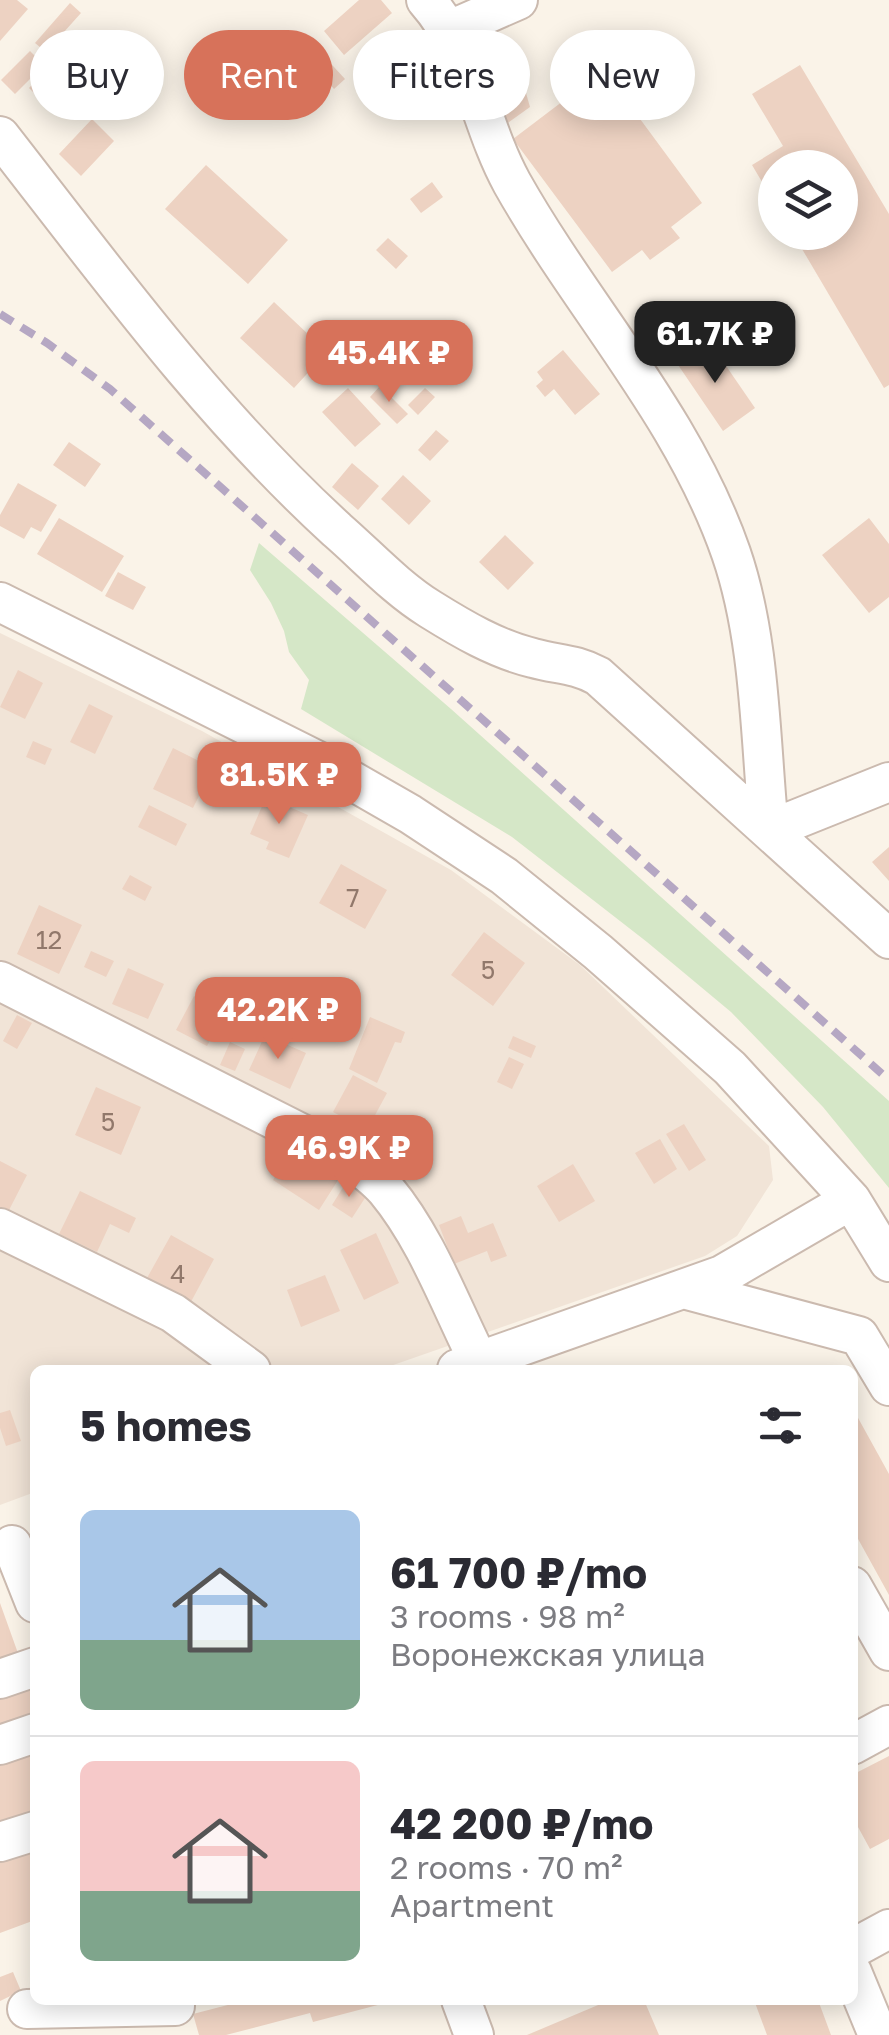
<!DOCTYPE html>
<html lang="en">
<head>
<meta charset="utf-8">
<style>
	body { margin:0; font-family:"Golos Text",sans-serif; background:#f2f2f3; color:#2b2b33; height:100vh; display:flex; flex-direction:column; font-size:38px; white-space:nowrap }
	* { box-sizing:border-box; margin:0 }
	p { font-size:32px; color:#7c7c81 }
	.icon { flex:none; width:55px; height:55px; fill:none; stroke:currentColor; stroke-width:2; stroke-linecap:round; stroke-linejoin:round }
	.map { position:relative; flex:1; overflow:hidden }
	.details { position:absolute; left:30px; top:1365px; width:828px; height:640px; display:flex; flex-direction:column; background:#fff; border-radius:15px; box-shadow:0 5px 25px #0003 }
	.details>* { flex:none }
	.guide { position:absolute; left:30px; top:30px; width:830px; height:90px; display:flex; gap:20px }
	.controls { position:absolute; left:758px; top:150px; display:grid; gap:20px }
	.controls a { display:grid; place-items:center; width:100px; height:100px; border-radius:50%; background:#fff; box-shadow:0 5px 25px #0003; font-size:50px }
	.price { position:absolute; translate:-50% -85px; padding:0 22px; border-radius:20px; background:#d7725a; color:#fff; font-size:32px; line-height:65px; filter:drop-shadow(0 2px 5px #0008) }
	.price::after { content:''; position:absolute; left:50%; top:60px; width:30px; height:22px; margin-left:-15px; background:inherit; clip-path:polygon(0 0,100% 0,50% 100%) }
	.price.selected { background:#222; color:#fff }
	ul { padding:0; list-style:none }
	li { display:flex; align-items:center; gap:30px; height:250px; padding:0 50px }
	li+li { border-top:2px solid #e1e1e2 }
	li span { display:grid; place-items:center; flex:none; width:280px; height:200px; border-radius:15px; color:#555 }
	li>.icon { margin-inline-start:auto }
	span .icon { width:120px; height:120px; fill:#fffc; stroke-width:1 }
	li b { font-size:42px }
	h2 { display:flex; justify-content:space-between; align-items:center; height:120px; padding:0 50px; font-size:42px }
	.tag { padding:0 35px; border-radius:45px; background:#fff; box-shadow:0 5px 25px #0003; font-size:35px; line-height:90px }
	.tag.selected { background:#d7725a; color:#fff }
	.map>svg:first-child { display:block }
</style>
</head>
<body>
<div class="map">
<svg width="889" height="2035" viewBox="0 0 889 2035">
	<rect width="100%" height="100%" fill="#faf3e8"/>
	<!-- residential -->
	<path fill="#f1e4d7" d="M0,633L202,731L451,870L580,965L769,1146L773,1180L737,1236L705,1256L379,1370H35V1492L0,1505Z"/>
	<!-- green -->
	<path fill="#d5e7c7" d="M259,543L451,709L889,1101V1188L823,1107L731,1012L647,942L512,837L301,709L309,680L289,652L284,631L271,603L250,570Z"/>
	<!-- building -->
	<path fill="#edd2c2" d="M0,0H17L28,9L0,41Z
		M359,0H381L392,13L344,55L324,31Z
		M70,3L81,13L46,52L35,43Z
		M117,38L128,49L106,72L95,61Z
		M499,42L518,65L530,107L505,125L484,49Z
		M30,51L44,65L15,94L1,80Z
		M323,55L345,79L334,89L312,65Z
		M300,60L318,76L308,87L290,72Z
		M55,61L83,90L57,116L29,88Z
		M256,65L267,75L251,94L239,85Z
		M800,65L889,214V385L884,388L792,232H840V168H775V204L752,165L783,146L752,94Z
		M604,70L702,203L671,227L680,238L650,260L642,250L612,272L513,139Z
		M235,86L246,94L229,115L218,106Z
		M92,119L114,141L81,176L59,154Z
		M206,165L288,240L248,284L165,209Z
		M432,182L443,197L421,213L410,199Z
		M388,238L408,256L396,269L376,250Z
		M274,302L327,352L294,388L240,338Z
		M700,341L716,364L722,360L755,408L723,431L674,359Z
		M354,344L372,358L360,373L342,358Z
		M563,350L600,394L575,415L554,389L545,397L536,386L543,380L537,372Z
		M380,386L408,414L397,424L370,397Z
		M348,388L381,424L355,447L322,412Z
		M425,388L435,397L418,415L408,405Z
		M436,430L449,441L430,461L418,450Z
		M69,442L101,464L85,487L53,465Z
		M352,463L379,486L358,510L332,487Z
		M403,475L431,501L409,525L381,499Z
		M18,483L57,505L41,532L31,527L24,539L0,526V515Z
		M59,518L124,556L102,592L37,554Z
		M869,518L889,544V597L869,613L822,555Z
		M505,535L534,563L508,590L479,562Z
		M118,572L146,587L133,610L105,596Z
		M18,670L43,683L25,719L0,707Z
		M89,704L113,716L95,754L70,742Z
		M33,741L52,749L45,765L26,757Z
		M173,748L213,768L193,808L153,789Z
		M266,797L308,815L289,858L266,849L269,842L250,834Z
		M149,805L187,824L176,846L138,827Z
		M889,847V881L872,862Z
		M341,864L387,890L365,929L319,903Z
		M130,875L152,887L145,901L122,889Z
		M39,905L82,925L59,974L17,954Z
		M484,932L525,963L493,1006L451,975Z
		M91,951L114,961L106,977L84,967Z
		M128,968L164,984L148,1019L112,1004Z
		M194,996L225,1012L207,1046L176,1030Z
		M336,1008L359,1016L355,1029L331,1020Z
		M17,1015L32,1023L17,1049L3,1041Z
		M370,1017L405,1032L401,1043L395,1042L377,1083L349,1069Z
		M265,1035L306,1053L290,1089L249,1070Z
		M513,1036L536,1046L531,1058L508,1048Z
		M230,1042L245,1049L235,1071L220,1065Z
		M509,1057L524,1064L512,1089L497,1082Z
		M353,1075L387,1093L367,1130L333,1112Z
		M96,1087L141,1107L121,1155L75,1135Z
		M684,1124L706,1160L689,1171L666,1134Z
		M660,1139L677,1169L654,1184L635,1153Z
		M293,1148L340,1177L319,1210L273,1180Z
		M0,1161L27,1175L7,1214L0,1210Z
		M573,1164L595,1201L559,1222L537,1186Z
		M347,1181L367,1195L352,1218L332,1205Z
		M80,1191L136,1218L129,1233L110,1224L97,1252L59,1234Z
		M461,1216L468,1233L493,1223L507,1256L491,1262L487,1251L454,1264L439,1225Z
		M376,1233L399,1283L364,1300L340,1250Z
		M171,1235L214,1259L186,1311L142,1287Z
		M325,1275L340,1311L301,1327L287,1290Z
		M852,1407L889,1474V1595L852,1528Z
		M10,1410L21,1441L6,1446L0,1428V1413Z
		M0,1603L19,1656L0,1663Z
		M35,1686V1725L0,1737V1697Z
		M35,1748V1814L0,1825V1760Z
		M889,1756V1839L870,1849L852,1816V1775Z
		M35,1851V1920L0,1933V1861Z
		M13,1972L21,1991L0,2001V1977Z
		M247,2000H393V2001L313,2022L310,2013L226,2035H199L193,2014Z
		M610,2000H644L659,2035H527Z
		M754,2000H818L831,2035H767Z"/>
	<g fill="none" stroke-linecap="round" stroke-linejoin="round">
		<!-- minor casing -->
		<g stroke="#cbbaaf" stroke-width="42">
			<path id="minor" d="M426,0C473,53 479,123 512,183C583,309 683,415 731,553C761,640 760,739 769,830
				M450,30L518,0
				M0,136C107,273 208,412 337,530C367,556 396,588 430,609C462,629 496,649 533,658C558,665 574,663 598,676L889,939
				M0,602L316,760L410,814L504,876L598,952L730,1068L851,1200L889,1262
				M769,830L889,782
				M0,981L344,1155C358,1165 374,1176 386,1190C426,1238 450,1304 478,1360
				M0,1228L173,1313L251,1370
				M687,1290L859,1336L889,1386
				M457,1369L722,1275L851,1200
				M12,1545L35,1603
				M852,1586L889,1651
				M0,1679L35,1667
				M0,1745L35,1733
				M852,1745L889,1725
				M0,1842L35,1831
				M852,1949L889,1929
				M852,1972L878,2035
				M461,2000L474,2035
				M27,2009L175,2006"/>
		</g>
		<!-- minor -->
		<use href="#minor" stroke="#fff" stroke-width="38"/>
		<!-- rail -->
		<path stroke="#b5a7c3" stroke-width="8" stroke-dasharray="15 10" stroke-linecap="butt" d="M0,314L47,343L110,389L889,1080"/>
	</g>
	<g text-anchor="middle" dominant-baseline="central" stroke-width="10" stroke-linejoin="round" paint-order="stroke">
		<!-- number labels -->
		<g font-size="25" fill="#91786b">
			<text x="353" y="897">7</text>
			<text x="49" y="939">12</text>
			<text x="488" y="969">5</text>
			<text x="108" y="1121">5</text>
			<text x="178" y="1273">4</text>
		</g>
	</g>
</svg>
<div class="controls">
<a><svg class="icon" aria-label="layers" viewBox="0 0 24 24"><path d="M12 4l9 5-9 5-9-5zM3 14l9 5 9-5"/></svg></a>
</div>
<b class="price selected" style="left:715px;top:386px">61.7K ₽</b>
<b class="price" style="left:389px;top:405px">45.4K ₽</b>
<b class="price" style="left:279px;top:827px">81.5K ₽</b>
<b class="price" style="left:278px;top:1062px">42.2K ₽</b>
<b class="price" style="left:349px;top:1200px">46.9K ₽</b>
<div class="guide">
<a class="tag">Buy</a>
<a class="tag selected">Rent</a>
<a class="tag">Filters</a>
<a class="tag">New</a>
</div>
<section class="details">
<h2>5 homes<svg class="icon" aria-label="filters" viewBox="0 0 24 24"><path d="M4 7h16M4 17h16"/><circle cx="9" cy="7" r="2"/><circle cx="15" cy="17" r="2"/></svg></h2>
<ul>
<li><span style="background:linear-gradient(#a9c7e8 65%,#7fa58c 0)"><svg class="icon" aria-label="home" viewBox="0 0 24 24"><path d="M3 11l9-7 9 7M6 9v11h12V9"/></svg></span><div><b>61 700 ₽/mo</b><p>3 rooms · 98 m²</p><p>Воронежская улица</p></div></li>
<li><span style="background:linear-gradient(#f6c9c9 65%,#7fa58c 0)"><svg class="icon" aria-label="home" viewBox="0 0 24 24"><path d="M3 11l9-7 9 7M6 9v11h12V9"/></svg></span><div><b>42 200 ₽/mo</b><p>2 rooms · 70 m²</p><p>Apartment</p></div></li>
</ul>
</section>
</div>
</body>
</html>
